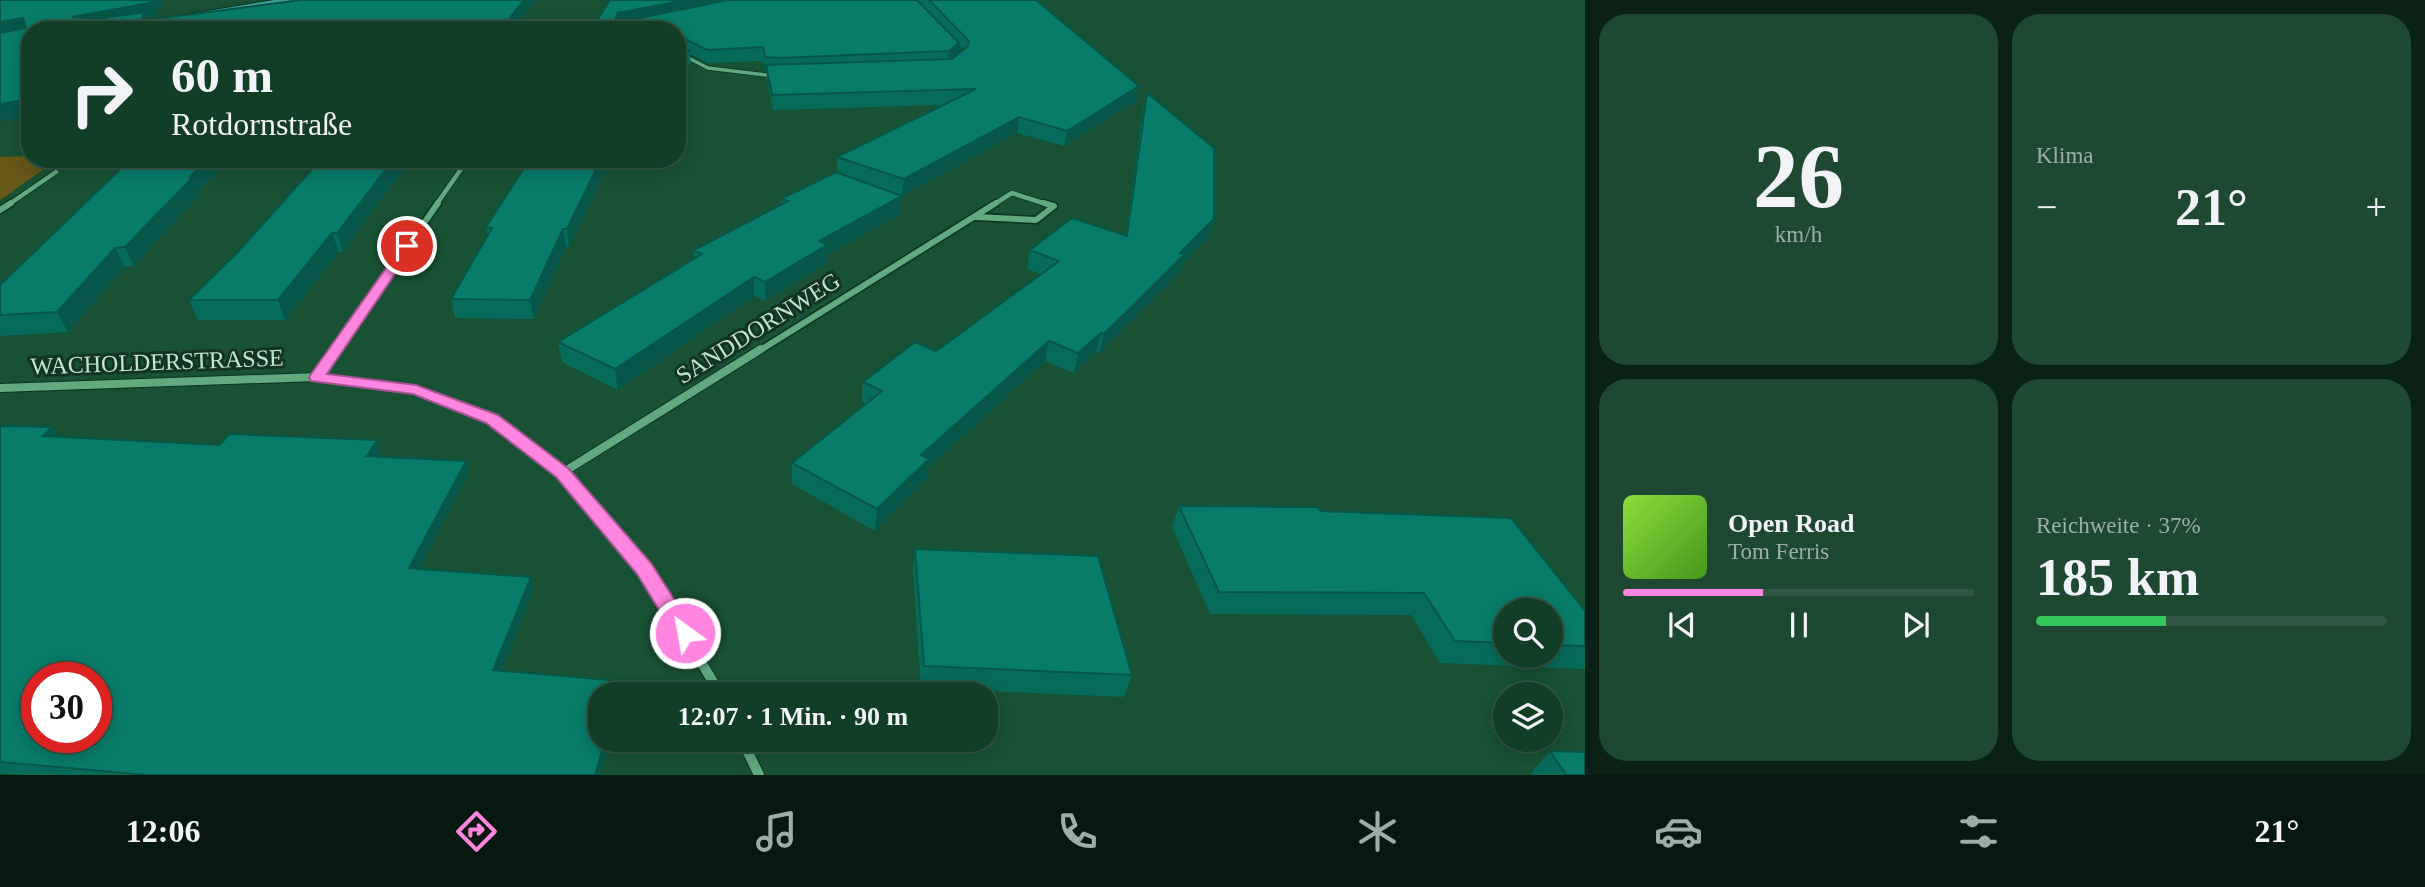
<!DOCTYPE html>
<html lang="de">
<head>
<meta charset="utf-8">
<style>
  :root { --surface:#123d27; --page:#1f4833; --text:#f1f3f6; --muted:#9caea7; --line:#315644; --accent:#fe85e0 }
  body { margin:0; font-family:"Times New Roman",serif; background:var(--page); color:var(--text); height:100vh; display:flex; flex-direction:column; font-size:26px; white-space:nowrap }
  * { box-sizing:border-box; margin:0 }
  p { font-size:23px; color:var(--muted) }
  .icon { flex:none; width:38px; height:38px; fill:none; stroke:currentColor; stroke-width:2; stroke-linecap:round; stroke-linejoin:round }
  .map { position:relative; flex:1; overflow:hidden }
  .drawer { display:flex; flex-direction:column; gap:14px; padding:14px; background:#0a2215; width:840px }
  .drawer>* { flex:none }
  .hud { position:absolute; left:21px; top:21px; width:665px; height:147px; border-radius:28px; box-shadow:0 4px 18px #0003,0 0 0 2px var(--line); background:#123d27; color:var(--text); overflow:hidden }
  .controls { position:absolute; left:1493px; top:598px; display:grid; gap:14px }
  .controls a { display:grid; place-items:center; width:70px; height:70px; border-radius:50%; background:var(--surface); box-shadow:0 4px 18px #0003,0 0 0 2px var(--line); font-size:35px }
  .speed { position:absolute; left:21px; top:662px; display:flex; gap:14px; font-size:35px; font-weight:700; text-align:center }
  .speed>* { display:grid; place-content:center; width:91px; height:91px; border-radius:50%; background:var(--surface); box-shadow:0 4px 18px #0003,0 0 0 2px var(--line); line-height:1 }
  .speed .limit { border:10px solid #d22; background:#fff; color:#111 }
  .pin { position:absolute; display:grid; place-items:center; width:60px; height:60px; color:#fff; margin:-30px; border:4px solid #fff; border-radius:50%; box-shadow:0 2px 7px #0007 }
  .me { position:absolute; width:77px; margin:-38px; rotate:328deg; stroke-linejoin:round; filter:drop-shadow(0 0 5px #0008) }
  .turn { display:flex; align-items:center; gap:24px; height:147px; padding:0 35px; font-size:32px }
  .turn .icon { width:91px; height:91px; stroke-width:2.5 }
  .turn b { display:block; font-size:49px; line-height:60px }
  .big { font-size:52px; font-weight:700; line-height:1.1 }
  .drawer .card { flex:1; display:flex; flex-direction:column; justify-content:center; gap:10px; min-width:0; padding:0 24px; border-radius:28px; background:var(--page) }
  .drawer .dial { align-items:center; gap:0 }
  .dial b { font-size:91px; line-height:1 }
  .song { display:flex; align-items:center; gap:21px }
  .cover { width:84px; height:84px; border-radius:10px; background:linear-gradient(135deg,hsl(90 70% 55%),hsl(100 70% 35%)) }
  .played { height:7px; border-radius:4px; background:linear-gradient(90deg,var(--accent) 40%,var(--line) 40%) }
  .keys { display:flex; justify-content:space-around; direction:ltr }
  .heat { display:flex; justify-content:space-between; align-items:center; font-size:38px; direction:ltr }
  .charge { height:10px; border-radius:5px; background:linear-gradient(90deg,#34c759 37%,var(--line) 0) }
  .drawer .tiles { flex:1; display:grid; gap:14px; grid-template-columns:repeat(2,1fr) }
  .trip { position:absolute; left:588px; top:682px; width:410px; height:70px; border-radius:28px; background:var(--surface); box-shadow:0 4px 18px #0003,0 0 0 2px var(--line); font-weight:700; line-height:70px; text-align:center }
  .dock { display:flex; height:112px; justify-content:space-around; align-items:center; background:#071810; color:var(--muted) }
  .dock .icon { width:49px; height:49px }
  .dock .on { color:var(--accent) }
  .dock b { font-size:32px; color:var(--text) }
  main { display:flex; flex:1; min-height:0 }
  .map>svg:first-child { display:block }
  .green { fill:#665818 }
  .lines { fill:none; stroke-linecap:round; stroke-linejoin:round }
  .street-far4-casing { stroke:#0c3420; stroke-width:5 }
  .street-far3-casing { stroke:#0c3420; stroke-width:6 }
  .street-far2-casing { stroke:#0c3420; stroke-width:9 }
  .street-far1-casing { stroke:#0c3420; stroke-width:10 }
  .street-casing { stroke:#0c3420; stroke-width:12 }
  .primary-casing { stroke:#0c3420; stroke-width:2 }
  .street-far4 { stroke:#61aa80; stroke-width:3.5 }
  .street-far3 { stroke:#61aa80; stroke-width:4.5 }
  .street-far2 { stroke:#61aa80; stroke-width:6 }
  .street-far1 { stroke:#61aa80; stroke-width:8 }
  .street { stroke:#61aa80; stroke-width:10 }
  .primary { fill:#429c9a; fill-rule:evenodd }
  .wall { fill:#076b5b; fill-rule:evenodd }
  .shaded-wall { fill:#06574a }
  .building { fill:#087c6a; stroke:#06574a; stroke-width:2; fill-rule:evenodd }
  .route { fill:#fe85e0; stroke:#a55692; stroke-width:2 }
  .labels { text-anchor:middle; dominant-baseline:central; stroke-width:6; stroke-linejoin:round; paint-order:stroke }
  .street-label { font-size:24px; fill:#c0e4cd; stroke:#143322 }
</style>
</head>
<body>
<main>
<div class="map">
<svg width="1585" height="775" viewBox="0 0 1585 775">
  <rect width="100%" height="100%" fill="#185134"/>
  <path class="green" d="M30,156v3h28l-58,41v-43z"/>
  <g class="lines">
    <defs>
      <path id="street-far4" d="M677,52l31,16 67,8"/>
      <path id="street-far3" d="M8,205l48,-33
        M436,205l32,-46
        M993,205l19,-12 37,12"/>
      <path id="street-far2" d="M0,210l11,-7
        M975,217l61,3 18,-14 -10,-3
        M335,351l103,-148
        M759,351l237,-148"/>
      <path id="street-far1" d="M317,377l19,-28
        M0,388l317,-11 99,12 76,30 70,54 56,64
        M562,473l199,-124"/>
      <path id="street" d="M616,536l28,32 77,127
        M742,740l17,35"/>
      <path id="primary" d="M274,0h20l-113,18 -4,-2z"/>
    </defs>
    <use href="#street-far4" class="street-far4-casing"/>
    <use href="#street-far3" class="street-far3-casing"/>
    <use href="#street-far2" class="street-far2-casing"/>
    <use href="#street-far1" class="street-far1-casing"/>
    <use href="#street" class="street-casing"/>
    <use href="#primary" class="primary-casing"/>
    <use href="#street-far4" class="street-far4"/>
    <use href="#street-far3" class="street-far3"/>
    <use href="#street-far2" class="street-far2"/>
    <use href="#street-far1" class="street-far1"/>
    <use href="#street" class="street"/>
    <use href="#primary" class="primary"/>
  </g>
  <path class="wall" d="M610,0h426l100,101 -72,45 -47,-13 -115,63 -61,-22 61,22 -1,18 -74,41v8l-62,38 -11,-5 -136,94 -56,-28 -4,-20 136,-83v-9l87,-45v-6l56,-27v-15l107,-52 -171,5 -6,-31 -1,-9h-1l-2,-9 -55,2 -18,-9 1,10 -13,1 5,33 1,15h-7v-83zM959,45l5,5 -6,5z
    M1147,93l67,126 -5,18 -27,28 -3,8 -80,80 -3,-1 -22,21 -29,-12 -117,107 -2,12 -51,51 -83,-47v-21l74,-59 -4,-2 1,-20 73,-31 105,-77 -14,-5 3,-19 96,-14 17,-129z
    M131,159h97l-29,33 1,2 -66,72 -9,1 -57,65 -68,4v-51z
    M329,159h85l-23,26 -48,67h-4l-54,68h-87l-9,-20 48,-47z
    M611,159l-42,88h-3l-32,72 -79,-1 -4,-19 37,-64 -2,-8z
    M0,426l52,1 6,10 162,8 157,-5 4,12 -3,5 88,4 3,12 -50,96 115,20 -32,82 119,10 2,14h-23l1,80h-581l-20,-2z
    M1179,506l142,5 264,100v58l-145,-6 -29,-48 -201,-1 -38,-87zM1505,611h45v45h-45z
    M915,549l217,126 -8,22 -203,-9 -8,-117z
    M1550,751l35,24h-52l-2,-2z"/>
  <path class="shaded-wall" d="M152,0h12l-9,16 -8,1 3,8 -70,5 -8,-13z
    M524,0h12l-23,30h-13z
    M685,0h58l-124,26 -4,-7 3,-6z
    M23,18l7,13 -30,5v-14z
    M959,43l-1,13 -11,9 2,-14z
    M1139,86l-3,15 -72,45 3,-15z
    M30,99v17l-30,5v-17z
    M1019,117l-2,16 -115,63 2,-17z
    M206,159h22l-29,33 1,2 -66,72 -9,-19z
    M395,159h19l-23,26 -48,67 -6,-19 50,-65z
    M601,159h10l-42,88 -2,-18z
    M902,196l-1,18 -74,41v8l-62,38v-19l54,-41z
    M1214,219l-5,18 -27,28 -3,8 -80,80 5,-19 76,-81z
    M563,229l3,18 -32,72 -4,-19z
    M332,233l7,19 -54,68 -7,-20z
    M115,248l10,19 -57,65 -11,-20z
    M754,277v19l-136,94 -3,-21z
    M1101,333l-5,19 -22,21 4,-20z
    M1049,341l-4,20 -117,107 -2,12 -51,51 2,-22 44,-54z
    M52,427l7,12 -16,-3z
    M377,440l4,12 -10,16 -4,-12z
    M466,461l3,12 -56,107 -4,-12z
    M531,577l3,12 -37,93 -4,-12z
    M621,681l2,14h-6z
    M605,740h5l-9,35h-6z"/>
  <path class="building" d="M0,0h152l-2,3 -78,14 25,2 48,-7 -5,9 161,-21h223l-24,30h-470v69l-30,5v-71l26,-5 -3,-10 -23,4z
    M610,0h75l-67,13 -3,6 5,3 108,-22h189l42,43 -10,8 -170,7 -14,-1 -2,-10 -56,3 -30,-15v-5h-86z
    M929,0h107l103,86 -72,45 -48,-14 -115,62 -67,-22 139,-68 -204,6 -6,-30 186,-6 16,-13 1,-5z
    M677,44l13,7h-13z
    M677,62l6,36h-6z
    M1147,93l67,55v71l-34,34 4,2 -80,79 -3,-1 -23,20 -29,-12 -128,114 8,4 -52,50 -85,-46 90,-72 -19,-9 52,-40 21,9 123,-90 -29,-11 42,-32 55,18z
    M131,159h75l-16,18h3l-68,70 -10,1 -58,64 -57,3v-30z
    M329,159h66l-8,9 -50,65h-5l-54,67h-89l48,-47 78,-87h7z
    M530,159h71l-34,70h-4l-33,71 -79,-1 41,-71 -6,-1z
    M836,172l66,24 -83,45 8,4 -62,37 -11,-5 -139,92 -57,-27 144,-88 -8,-4 94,-49 -7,-2z
    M0,426l52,1 -9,9 177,9 9,-11 148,6 -10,16 99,5 -57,107 122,9 -38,93 128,11 -4,14h-17v45h5l-10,35h-448l-147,-13zM37,677h59v60h-59z
    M1179,506l139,1 3,4 190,7 74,93v35l-35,-1v-34h-45v32l-50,-2 -31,-48 -205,-1z
    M915,549l183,7 34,119 -208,-9z
    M1550,751l35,1v23h-19z"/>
  <path class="route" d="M403,244l11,2 -87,128 89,11 82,30 71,54 82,94 41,64 3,6 -3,6 -7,2 -8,-2 -40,-65 -81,-97 -70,-54 -73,-29 -102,-13 -2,-4z"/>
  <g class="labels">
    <g class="street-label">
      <text transform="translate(758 328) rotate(-32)">SANDDORNWEG</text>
      <text transform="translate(157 362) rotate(-2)">WACHOLDERSTRASSE</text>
    </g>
  </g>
</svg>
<div class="controls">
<a><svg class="icon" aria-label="search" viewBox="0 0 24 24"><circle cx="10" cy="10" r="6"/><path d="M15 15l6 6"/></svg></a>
<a><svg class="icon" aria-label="layers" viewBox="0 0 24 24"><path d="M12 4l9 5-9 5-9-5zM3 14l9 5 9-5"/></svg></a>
</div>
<div class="speed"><div class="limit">30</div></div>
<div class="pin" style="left:407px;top:246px;background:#d93025"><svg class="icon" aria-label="arrive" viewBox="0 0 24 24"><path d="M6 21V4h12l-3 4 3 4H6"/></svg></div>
<svg class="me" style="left:685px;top:633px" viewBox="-20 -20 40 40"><circle r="17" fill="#fe85e0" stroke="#fff" stroke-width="3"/><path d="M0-11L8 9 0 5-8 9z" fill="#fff"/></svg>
<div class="trip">12:07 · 1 Min. · 90 m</div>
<div class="hud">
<div class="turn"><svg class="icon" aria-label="right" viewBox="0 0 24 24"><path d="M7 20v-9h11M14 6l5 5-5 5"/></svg><div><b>60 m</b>Rotdornstraße</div></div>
</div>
</div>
<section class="drawer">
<div class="tiles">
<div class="card dial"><b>26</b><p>km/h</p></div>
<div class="card"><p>Klima</p>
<div class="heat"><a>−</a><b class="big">21°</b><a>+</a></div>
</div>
<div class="card">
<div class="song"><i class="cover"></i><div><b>Open Road</b><p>Tom Ferris</p></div></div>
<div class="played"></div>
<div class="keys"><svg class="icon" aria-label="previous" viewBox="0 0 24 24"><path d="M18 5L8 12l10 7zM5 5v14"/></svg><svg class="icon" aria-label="pause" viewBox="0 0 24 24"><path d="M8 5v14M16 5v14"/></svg><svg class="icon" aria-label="next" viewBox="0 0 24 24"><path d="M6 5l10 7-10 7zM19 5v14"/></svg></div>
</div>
<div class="card"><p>Reichweite · 37%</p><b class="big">185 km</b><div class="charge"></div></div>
</div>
</section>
</main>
<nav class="dock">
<b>12:06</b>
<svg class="icon on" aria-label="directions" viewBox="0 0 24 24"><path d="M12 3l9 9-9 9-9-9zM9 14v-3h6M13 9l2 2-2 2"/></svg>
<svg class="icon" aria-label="music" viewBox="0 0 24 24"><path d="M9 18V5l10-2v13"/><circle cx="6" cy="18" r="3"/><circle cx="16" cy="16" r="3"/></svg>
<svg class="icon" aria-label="phone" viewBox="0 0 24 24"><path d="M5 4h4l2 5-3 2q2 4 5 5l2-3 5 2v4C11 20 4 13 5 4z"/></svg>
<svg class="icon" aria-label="climate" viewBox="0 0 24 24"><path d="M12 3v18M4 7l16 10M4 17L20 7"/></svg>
<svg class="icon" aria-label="car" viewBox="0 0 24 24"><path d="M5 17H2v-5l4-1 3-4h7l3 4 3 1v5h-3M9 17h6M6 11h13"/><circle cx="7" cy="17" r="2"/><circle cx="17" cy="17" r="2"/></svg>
<svg class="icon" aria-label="filters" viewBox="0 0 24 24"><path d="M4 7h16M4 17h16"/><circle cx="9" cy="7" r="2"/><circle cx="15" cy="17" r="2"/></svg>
<b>21°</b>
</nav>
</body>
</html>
